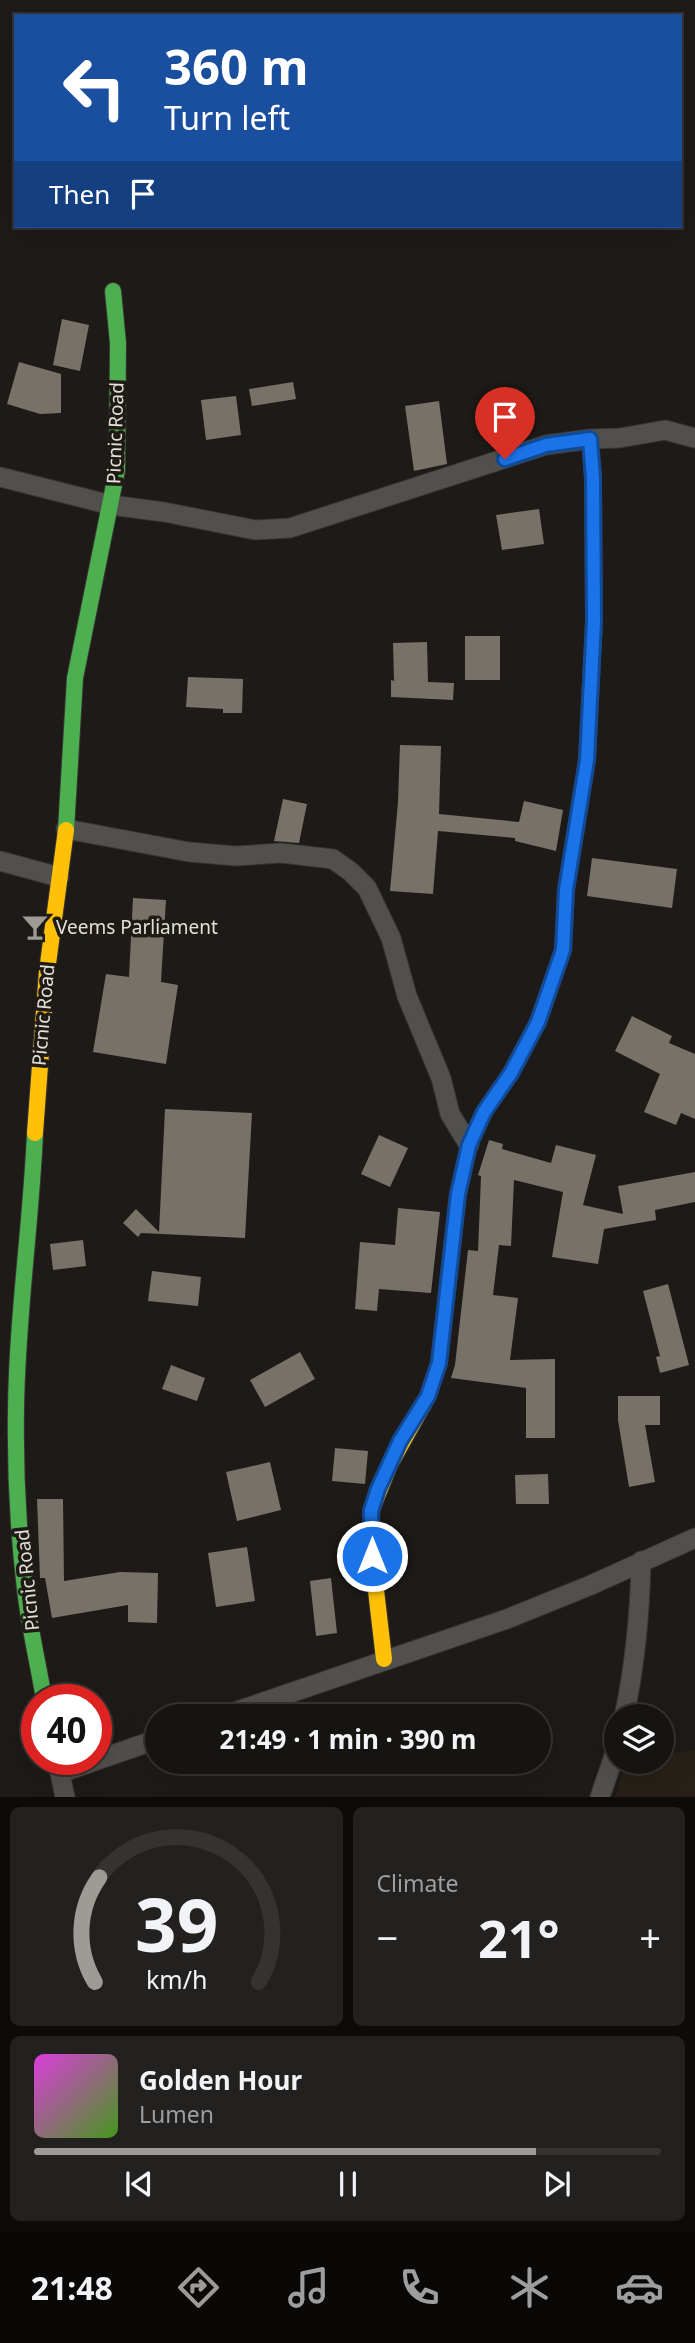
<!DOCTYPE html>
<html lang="en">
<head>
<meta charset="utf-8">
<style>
  :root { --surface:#161411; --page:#23211f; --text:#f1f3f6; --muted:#9e9e9f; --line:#353331; --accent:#9e9b97 }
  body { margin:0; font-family:"Noto Sans",sans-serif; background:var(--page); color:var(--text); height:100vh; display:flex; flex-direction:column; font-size:26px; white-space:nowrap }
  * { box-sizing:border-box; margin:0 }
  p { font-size:23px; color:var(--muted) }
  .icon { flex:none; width:38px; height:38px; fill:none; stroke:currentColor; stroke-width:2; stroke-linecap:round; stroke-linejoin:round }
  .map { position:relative; height:1797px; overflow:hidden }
  .side { display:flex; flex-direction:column; gap:10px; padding:10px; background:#0c0b09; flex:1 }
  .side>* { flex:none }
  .hud { position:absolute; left:14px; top:14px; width:668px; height:214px; border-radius:0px; box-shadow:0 7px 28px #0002,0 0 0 2px var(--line); background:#1a4fa0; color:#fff; overflow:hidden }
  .tools { position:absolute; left:604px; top:1704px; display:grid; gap:14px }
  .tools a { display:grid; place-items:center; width:70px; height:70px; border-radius:50%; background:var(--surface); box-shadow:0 7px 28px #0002,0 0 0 2px var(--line); font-size:35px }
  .speed { position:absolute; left:21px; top:1684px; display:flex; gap:14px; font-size:35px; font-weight:700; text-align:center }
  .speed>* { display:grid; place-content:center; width:91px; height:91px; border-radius:50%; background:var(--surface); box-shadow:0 7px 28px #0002,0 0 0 2px var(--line); line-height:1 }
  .speed .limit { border:10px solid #d22; background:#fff; color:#111 }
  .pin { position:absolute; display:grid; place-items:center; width:60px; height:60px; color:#fff; margin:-72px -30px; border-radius:50% 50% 50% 0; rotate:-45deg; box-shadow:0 0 7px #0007 }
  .pin .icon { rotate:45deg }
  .me { position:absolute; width:77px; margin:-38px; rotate:0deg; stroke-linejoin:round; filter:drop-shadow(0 0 5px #0008) }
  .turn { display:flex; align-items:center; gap:24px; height:147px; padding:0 35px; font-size:32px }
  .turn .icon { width:91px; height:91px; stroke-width:2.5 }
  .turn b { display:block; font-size:49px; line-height:60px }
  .then { display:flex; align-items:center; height:66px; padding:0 35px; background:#0003; gap:14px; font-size:26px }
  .big { font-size:52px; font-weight:700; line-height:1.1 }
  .side .card { flex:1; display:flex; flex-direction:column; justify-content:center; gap:10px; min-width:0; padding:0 24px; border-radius:10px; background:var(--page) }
  .side .dial { align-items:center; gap:0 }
  .dial svg { height:182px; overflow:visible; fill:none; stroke:var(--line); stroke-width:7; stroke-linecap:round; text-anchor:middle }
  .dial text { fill:var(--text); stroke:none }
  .song { display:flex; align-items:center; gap:21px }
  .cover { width:84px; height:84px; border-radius:10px; background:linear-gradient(135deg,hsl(300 70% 55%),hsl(100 70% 35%)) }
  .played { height:7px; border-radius:4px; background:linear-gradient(90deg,var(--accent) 80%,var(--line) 80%) }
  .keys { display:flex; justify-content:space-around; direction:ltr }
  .heat { display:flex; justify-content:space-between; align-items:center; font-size:38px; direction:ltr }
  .side .tiles { flex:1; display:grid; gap:10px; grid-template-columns:1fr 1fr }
  .card:last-child { grid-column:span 2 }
  .trip { position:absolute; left:145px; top:1704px; width:406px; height:70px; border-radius:35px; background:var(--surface); box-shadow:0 7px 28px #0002,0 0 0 2px var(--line); font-weight:700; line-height:70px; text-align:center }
  .menu { display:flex; height:112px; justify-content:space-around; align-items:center; background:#090807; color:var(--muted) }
  .menu .icon { width:49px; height:49px }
  .menu .on { color:var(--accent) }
  .menu b { font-size:32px; color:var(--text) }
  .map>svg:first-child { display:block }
  .built { fill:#272016 }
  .building { fill:#787168 }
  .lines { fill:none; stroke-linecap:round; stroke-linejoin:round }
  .street-casing { stroke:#373532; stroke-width:21 }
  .fast-casing { stroke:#373532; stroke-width:18 }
  .slow-casing { stroke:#373532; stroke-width:18 }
  .street { stroke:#52504d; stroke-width:19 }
  .fast { stroke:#4caf50; stroke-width:16 }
  .slow { stroke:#ffc107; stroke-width:16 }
  .route-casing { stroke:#114b97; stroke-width:18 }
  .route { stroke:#1a73e8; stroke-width:12 }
  .labels { text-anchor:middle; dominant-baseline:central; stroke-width:7; stroke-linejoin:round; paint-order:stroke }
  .street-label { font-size:19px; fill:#e3e0dc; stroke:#1f1a15 }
  .poi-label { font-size:19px; fill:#e3e0dc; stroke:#1f1a15; text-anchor:start }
</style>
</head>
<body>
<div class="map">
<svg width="695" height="1797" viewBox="0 0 695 1797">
  <rect width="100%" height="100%" fill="#1d1a17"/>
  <path class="built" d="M695,1750v47h-80l12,-35h35v-8z"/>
  <path class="building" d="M62,319l27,6 -9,46 -27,-6z
    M19,362l42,12v39l-21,1 -33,-10z
    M293,382l3,17 -44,7 -3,-17z
    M236,396l5,39 -35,5 -5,-40z
    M439,401l8,63 -33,7 -9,-65z
    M539,509l5,35 -42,6 -6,-35z
    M465,636h35v44h-35z
    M427,642l1,40 26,1 -1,17 -62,-3v-17l3,1 -1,-38z
    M188,677l55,2 -1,34h-19v-4l-37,-2z
    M400,745l41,1 -2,68 80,8 5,-21 39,9 -7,41 -41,-10v-3l-77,-7 -5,63 -43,-3 8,-89z
    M283,799l24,5 -8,39 -25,-2z
    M592,858l85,11 -5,39 -85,-12z
    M133,898l33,2 -5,82 17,3 -12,79 -73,-12 13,-78 23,3z
    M632,1016l40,20 -3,7 26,11v65l-14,-6 -5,12 -32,-13 16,-38 -45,-23z
    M165,1109l87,4 -7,125 -104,-5 -3,4 -15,-14 13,-14 23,23z
    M379,1135l29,13 -18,39 -29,-13z
    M489,1140l14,4 -1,5 49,14 5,-18 40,10 -13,50 40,9 -5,-28 77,-14v30l-40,8 1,10 -52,9 -6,35 -46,-7 11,-65 -49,-12 -3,66 -12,-1 -6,50 25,3 -8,62 45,-1v79h-29v-50l-75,-10 4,-13 13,-115 10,1 3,-75 -3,-1z
    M398,1208l42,4 -9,81 -52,-4 -2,22 -22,-2 5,-67 35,3z
    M83,1240l3,26 -33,4 -3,-26z
    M152,1271l49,6 -3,29 -50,-5z
    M668,1284l21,81 -29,8 -4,-16 4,-1 -17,-65z
    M300,1352l15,27 -50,28 -15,-27z
    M171,1365l34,13 -8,23 -35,-12z
    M618,1396h42v29h-15l10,57 -26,5 -11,-67z
    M335,1448l33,3 -3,33 -33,-3z
    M270,1462l11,48 -44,11 -11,-49z
    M548,1474l1,30h-33l-1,-29z
    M37,1499h26l1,82 56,-9 38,1 -1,50 -29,-1v-17l-76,13 -7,-40h-5z
    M247,1547l8,54 -39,6 -8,-54z
    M331,1578l6,55 -21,3 -6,-55z"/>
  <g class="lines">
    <defs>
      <path id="street" d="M0,477l111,28 53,7 91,18 35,-2 256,-83 44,-6 30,-1 45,-8 30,8
        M66,829l123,23 47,4 45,-3 52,6 18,13 16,16 24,50 16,58 34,82 9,36 19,31
        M0,861l59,16
        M220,1717l287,-98 84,-34 104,-47
        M624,1717c11,-52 16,-103 17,-156
        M57,1759l8,38
        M60,1773l98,-34
        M600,1797l16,-47"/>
      <path id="fast" d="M66,830l9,-152 42,-208 1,-127 -5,-52
        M35,1133c-4,92 -18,184 -19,276 -1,60 2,121 9,180 4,37 13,74 19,110
        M434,1377l5,-14 19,-169 11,-49 15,-33 27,-39 27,-51 25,-72 3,-60 21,-130 7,-140 -1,-142 -3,-39"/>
      <path id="slow" d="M35,1133l12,-162 19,-141
        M384,1659l-12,-103 -1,-45 19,-47 38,-68 6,-19"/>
    </defs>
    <use href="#street" class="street-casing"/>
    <use href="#fast" class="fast-casing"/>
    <use href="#slow" class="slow-casing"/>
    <use href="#street" class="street"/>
    <use href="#fast" class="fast"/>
    <use href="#slow" class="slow"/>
  </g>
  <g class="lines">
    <defs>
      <path id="route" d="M372,1556l-1,-45 7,-22 22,-48 28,-45 11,-33 19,-169 11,-49 15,-33 27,-39 27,-51 25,-72 3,-60 21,-130 7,-139 -1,-143 -3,-39 -44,6 -41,14"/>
    </defs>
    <use href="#route" class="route-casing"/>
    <use href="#route" class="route"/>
  </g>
  <defs>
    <symbol id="bar-bare" viewBox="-9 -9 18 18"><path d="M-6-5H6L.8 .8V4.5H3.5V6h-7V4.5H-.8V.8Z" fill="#9e9b97" stroke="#1f1a15" stroke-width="2.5" paint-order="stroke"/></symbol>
  </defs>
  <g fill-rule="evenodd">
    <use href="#bar-bare" x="16" y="908" width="38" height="38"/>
  </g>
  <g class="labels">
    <g class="street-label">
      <text transform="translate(115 433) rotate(-88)">Picnic Road</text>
      <text transform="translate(43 1015) rotate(-85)">Picnic Road</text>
      <text transform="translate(27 1580) rotate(-96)">Picnic Road</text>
    </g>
    <g class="poi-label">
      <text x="56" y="927">Veems Parliament</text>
    </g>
  </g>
</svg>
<div class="tools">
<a><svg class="icon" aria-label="layers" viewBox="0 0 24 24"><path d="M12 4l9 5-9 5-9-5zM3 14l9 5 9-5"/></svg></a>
</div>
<div class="speed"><div class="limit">40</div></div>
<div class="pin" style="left:505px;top:459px;background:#d93025"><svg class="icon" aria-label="arrive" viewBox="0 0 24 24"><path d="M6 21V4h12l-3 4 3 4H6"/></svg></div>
<svg class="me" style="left:372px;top:1556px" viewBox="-20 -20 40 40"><circle r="17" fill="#1a73e8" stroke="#fff" stroke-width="3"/><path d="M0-11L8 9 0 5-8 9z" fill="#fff"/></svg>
<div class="trip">21:49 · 1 min · 390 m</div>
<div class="hud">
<div class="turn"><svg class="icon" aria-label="left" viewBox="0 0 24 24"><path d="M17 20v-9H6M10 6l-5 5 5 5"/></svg><div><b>360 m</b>Turn left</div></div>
<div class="then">Then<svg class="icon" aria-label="arrive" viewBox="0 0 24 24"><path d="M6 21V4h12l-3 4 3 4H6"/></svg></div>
</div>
</div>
<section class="side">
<div class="tiles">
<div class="card dial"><svg viewBox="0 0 100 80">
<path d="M14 69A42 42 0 1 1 86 69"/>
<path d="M14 69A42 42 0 0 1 16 23" stroke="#9e9b97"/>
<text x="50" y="56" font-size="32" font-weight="700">39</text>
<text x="50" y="72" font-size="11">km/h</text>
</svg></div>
<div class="card"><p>Climate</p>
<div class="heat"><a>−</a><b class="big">21°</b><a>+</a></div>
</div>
<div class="card">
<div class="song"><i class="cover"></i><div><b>Golden Hour</b><p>Lumen</p></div></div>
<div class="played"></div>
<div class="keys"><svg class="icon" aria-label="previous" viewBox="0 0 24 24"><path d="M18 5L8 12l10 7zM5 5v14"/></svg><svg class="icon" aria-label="pause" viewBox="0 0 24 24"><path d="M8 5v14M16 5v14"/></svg><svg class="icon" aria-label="next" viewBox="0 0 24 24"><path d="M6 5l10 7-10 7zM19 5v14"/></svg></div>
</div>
</div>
</section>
<nav class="menu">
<b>21:48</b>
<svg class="icon on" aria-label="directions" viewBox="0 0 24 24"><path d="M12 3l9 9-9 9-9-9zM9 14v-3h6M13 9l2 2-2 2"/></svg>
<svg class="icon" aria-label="music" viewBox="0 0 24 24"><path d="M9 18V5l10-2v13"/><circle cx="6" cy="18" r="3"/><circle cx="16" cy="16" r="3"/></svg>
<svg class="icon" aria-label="phone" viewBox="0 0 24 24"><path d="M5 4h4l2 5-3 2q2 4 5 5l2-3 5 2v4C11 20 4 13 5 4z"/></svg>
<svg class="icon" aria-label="climate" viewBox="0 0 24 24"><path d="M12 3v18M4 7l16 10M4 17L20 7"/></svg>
<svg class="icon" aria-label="car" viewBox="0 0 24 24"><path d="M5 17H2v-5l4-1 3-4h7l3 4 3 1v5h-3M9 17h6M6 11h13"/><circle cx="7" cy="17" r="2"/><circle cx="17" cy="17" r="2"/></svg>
</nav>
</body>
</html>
